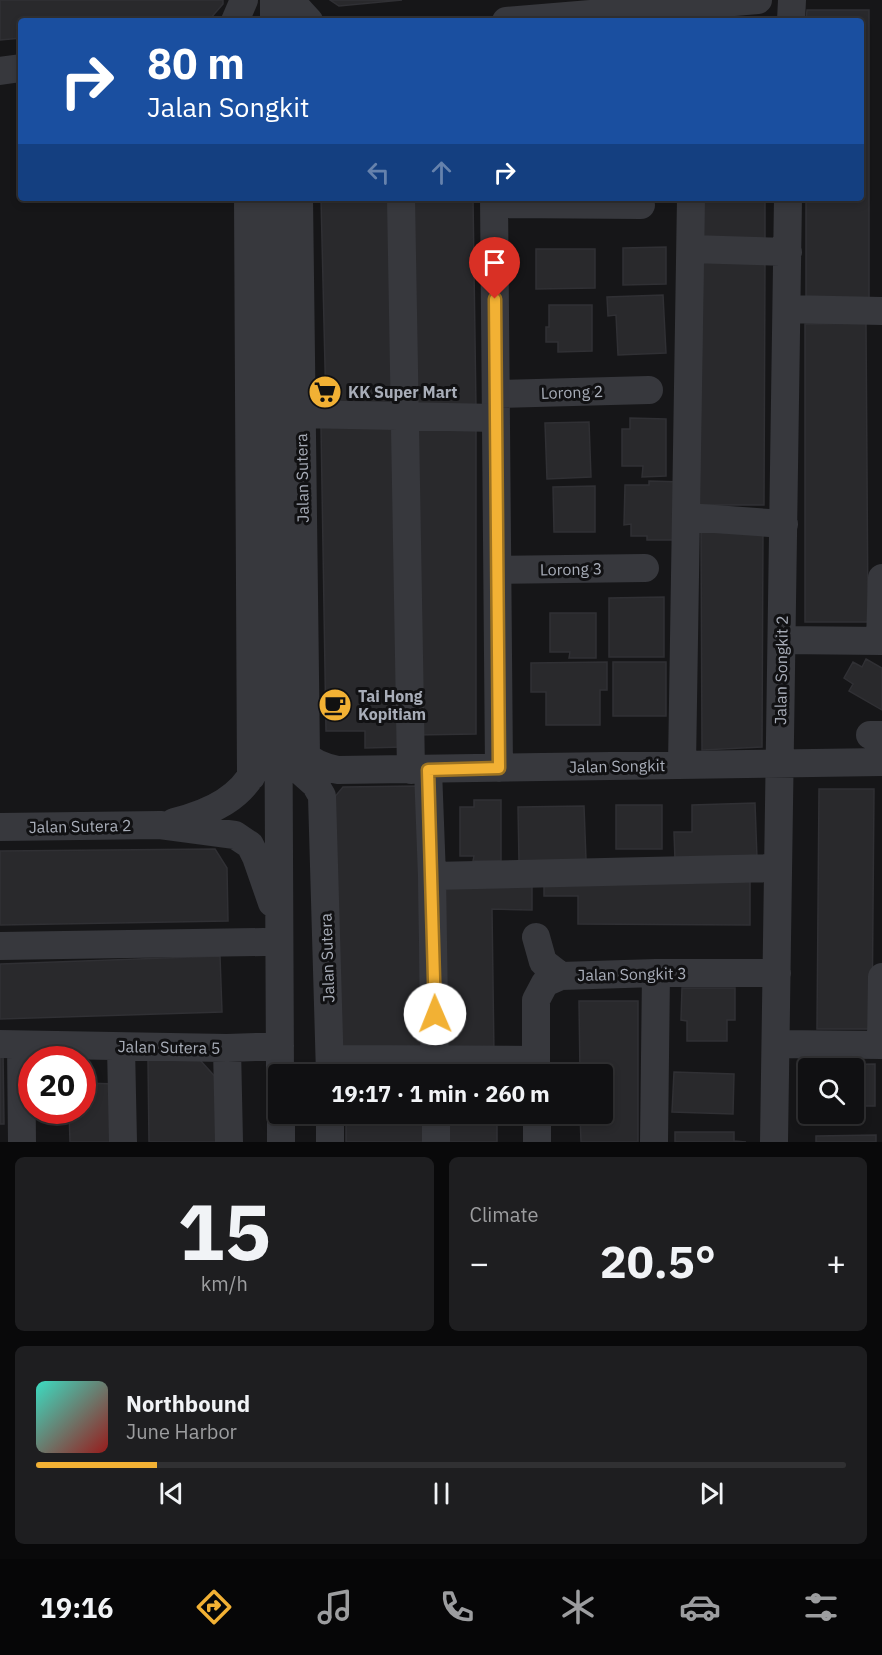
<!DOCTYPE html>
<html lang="en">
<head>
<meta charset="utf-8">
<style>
  :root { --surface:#101012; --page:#1e1e20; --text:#f1f3f6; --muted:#9c9d9f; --line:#303032; --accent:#f2b134 }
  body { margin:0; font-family:"IBM Plex Sans",sans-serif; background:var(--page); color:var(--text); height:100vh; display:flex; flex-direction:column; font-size:22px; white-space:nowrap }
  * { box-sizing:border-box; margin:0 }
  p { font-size:20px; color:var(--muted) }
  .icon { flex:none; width:33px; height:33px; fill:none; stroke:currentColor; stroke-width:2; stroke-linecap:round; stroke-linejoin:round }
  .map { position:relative; height:1142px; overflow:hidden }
  .sheet { display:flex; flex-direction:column; gap:15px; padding:15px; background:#09090a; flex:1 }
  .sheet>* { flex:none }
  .banner { position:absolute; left:18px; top:18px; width:846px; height:183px; border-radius:6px; box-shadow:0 3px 9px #0003,0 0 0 2px var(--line); background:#1a4fa0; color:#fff; overflow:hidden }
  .buttons { position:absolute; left:798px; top:1058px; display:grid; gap:12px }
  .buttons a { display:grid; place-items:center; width:66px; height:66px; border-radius:6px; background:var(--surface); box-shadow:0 3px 9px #0003,0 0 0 2px var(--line); font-size:30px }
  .speed { position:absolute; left:18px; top:1046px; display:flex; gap:12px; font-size:30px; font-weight:700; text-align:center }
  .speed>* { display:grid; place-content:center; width:78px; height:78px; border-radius:50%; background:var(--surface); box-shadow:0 3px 9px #0003,0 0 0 2px var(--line); line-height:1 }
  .speed .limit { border:9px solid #d22; background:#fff; color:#111 }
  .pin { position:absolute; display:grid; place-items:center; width:51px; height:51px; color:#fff; margin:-62px -26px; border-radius:50% 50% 50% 0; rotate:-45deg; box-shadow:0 0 6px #0007 }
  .pin .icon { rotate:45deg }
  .me { position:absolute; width:66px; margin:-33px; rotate:359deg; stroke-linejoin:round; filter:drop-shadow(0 0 4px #0008) }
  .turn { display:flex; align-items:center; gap:21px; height:126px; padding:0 30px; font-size:27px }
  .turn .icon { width:78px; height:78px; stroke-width:2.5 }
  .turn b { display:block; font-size:42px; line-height:51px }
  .lanes { display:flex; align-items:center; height:57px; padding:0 30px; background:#0003; justify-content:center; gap:30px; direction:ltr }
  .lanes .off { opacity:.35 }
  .big { font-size:45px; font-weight:700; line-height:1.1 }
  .sheet .tile { flex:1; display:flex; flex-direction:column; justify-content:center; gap:9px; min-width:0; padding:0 21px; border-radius:9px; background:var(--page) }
  .sheet .dial { align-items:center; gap:0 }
  .dial b { font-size:78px; line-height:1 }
  .song { display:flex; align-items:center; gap:18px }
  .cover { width:72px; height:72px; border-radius:9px; background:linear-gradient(135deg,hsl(170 70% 55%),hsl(0 70% 35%)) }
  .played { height:6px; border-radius:3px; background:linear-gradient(90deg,var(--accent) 15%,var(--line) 15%) }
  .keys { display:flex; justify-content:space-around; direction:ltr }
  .heat { display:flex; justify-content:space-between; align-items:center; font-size:33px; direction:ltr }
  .sheet .tiles { flex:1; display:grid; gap:15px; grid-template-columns:1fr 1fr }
  .tile:last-child { grid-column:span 2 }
  .trip { position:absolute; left:268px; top:1064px; width:345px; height:60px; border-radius:6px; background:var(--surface); box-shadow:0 3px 9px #0003,0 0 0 2px var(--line); font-weight:700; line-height:60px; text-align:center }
  .tabs { display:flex; height:96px; justify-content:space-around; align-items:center; background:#060607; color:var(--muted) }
  .tabs .icon { width:42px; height:42px }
  .tabs .on { color:var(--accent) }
  .tabs b { font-size:27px; color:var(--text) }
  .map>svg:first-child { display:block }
  .building { fill:#29292c; stroke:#303034; stroke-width:1.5 }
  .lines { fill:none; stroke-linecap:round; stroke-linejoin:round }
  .minor { stroke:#37383d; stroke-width:28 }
  .route-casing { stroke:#9d7322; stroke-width:15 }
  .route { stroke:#f2b134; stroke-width:10 }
  .labels { text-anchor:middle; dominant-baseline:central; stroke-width:6; stroke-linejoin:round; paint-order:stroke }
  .poi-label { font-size:16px; font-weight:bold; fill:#a8adb8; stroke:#111113; text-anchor:start }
  .street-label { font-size:16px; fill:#a8adb8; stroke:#111113 }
</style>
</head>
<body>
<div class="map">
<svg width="882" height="1142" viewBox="0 0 882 1142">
  <rect width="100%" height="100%" fill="#161618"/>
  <path class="building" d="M0,0h223v4l-14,16 -11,1h-177v17l-21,2z
    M330,0h72l-63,6z
    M807,10h62v291h-63v-103h55v-177h-55z
    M321,198h72l2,209 -69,1z
    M409,198h64l3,210 -63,1z
    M703,198h62v46h-62z
    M666,247v37l-43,1v-37z
    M536,249h59v39l-59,1z
    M703,260h62l-1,245h-65z
    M663,295l3,58 -48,2 -2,-40 -8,1 -1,-19z
    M549,305h43v46l-34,1v-10h-12v-15h3z
    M866,323l2,299h-63v-298z
    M630,418l36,1v57l-24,1 1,-11h-21v-37h8z
    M589,422l2,55 -44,2 -2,-56z
    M476,424v310l-61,1 -2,-310z
    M397,425l6,322 -38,1v-17h-39l-5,-305z
    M649,481l33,1 -1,58h-34v-4h-16v-12l-7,1 1,-40h24z
    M595,486v46h-41l-1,-45z
    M701,528h62l-1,219 -60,3z
    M664,597v60h-55v-59z
    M550,613h46v45h-27l1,-6h-20z
    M866,659l16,9v42l-33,-19 4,-7 -9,-6 9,-16 9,5z
    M607,662v28h-7v35h-54v-33h-15v-29z
    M613,662h53v54h-53z
    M418,786l3,269 -86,1 -2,-257 10,-12z
    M819,789h55l-2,240h-55z
    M474,800h27v61h-28l1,-5h-14v-49h14z
    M755,803l2,55 -82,2 -1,-28h18v-27z
    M616,805h46v44h-46z
    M584,806l2,54 -67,2 -1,-55z
    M215,849l12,19 1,53 -228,4v-74z
    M544,875l206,1v49l-172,-1v-28h-34z
    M436,878h96v32l-40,-1 2,146 -57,1z
    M220,956l2,56 -222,7v-55z
    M682,988h53v32h-8v21h-40v-20l-6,-1z
    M579,1001h59v141h-57l-1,-29h23v-39h-23z
    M0,1051h3l1,73h-4z
    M148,1060h52l19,21 1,61h-71z
    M875,1064v42h-21v-38h-38v-3z
    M674,1072l60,2 -1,40 -61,-2z
    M82,1083l36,1 1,58h-49l-1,-32h13z
    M346,1113h78v29h-78z
    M439,1113h58v29h-57z
    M675,1132h59v9l12,1h-71z
    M876,1135v7h-60v-6z"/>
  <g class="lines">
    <path class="minor" d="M274,0v21
      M290,0l19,21
      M235,21l9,-21
      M506,21l252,-21
      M791,21l1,-21
      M0,71l21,-3
      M248,198l3,579
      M276,198l4,876
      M299,198l7,557
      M401,198l10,572
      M494,198l5,570
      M494,204l147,1
      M691,249l97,3
      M787,309l95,2
      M496,394l153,-4
      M301,414l195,4
      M686,517l98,7
      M498,570l147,-2
      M782,640l100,1
      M880,641l2,-63
      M284,716c6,30 23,49 54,54l544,-8
      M870,735h12
      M288,760l27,24 7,12 8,278
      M682,765l9,-567
      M428,770l4,106 346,-8
      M174,822c36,-9 70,-24 85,-61
      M0,827l160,-2 75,10 15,10 6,12 16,46
      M432,876l3,198
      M536,937l7,25 18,14
      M0,946l264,-4
      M0,1044l227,4 53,-2
      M776,1044l106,1
      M21,1045l1,97
      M881,1045l1,-68
      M121,1047l2,95
      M227,1048l2,94
      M330,1059l206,1
      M536,1074v-74l9,-17 16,-7 95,-3h121
      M281,1113v29
      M330,1113v29
      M436,1113v29
      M537,1113v29
      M654,1142l2,-169
      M774,1142l14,-944"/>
  </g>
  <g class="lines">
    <defs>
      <path id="route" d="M435,1014l-7,-244 71,-2 -4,-469"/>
    </defs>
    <use href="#route" class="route-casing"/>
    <use href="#route" class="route"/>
  </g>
  <defs>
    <symbol id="supermarket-disc" viewBox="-11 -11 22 22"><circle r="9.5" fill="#f2b134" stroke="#111113"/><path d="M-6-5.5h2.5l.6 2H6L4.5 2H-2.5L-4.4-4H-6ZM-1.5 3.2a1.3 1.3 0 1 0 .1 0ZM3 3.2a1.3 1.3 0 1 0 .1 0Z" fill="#111"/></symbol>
    <symbol id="cafe-disc" viewBox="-11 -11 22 22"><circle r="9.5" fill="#f2b134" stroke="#111113"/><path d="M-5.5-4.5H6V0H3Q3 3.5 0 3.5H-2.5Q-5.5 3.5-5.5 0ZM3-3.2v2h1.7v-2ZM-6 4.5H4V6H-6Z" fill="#111"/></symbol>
  </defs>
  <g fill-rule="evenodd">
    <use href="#supermarket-disc" x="306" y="373" width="38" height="38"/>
    <use href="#cafe-disc" x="316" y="686" width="38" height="38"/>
  </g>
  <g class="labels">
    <g class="poi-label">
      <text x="348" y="392">KK Super Mart</text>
      <text x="358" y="696">Tai Hong<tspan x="358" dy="18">Kopitiam</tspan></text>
    </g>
    <g class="street-label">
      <text transform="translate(572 392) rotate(-2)">Lorong 2</text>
      <text transform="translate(302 478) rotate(-91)">Jalan Sutera</text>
      <text transform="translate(571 569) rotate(-1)">Lorong 3</text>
      <text transform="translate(781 670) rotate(-89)">Jalan Songkit 2</text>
      <text transform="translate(617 766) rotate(-1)">Jalan Songkit</text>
      <text transform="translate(80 826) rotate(-1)">Jalan Sutera 2</text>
      <text transform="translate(327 958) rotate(-92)">Jalan Sutera</text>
      <text transform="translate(632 974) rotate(-1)">Jalan Songkit 3</text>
      <text transform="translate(169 1047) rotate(1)">Jalan Sutera 5</text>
    </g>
  </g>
</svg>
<div class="buttons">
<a><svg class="icon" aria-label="search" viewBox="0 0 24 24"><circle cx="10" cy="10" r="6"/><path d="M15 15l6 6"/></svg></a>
</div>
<div class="speed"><div class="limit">20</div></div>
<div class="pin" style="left:495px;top:299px;background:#d93025"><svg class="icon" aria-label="arrive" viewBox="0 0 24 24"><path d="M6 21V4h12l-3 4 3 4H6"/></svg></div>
<svg class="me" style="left:435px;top:1014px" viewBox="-20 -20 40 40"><circle r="19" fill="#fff"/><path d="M0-13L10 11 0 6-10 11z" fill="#f2b134"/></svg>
<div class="trip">19:17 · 1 min · 260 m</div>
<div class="banner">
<div class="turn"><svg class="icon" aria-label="right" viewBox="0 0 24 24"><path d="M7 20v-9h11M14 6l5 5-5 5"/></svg><div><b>80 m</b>Jalan Songkit</div></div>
<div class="lanes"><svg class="icon off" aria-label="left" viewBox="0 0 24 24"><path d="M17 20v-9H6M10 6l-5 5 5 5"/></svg><svg class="icon off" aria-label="ahead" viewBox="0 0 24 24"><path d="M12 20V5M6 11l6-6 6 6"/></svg><svg class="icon" aria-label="right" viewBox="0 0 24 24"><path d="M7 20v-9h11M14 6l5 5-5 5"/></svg></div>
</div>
</div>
<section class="sheet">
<div class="tiles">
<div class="tile dial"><b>15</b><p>km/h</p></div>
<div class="tile"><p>Climate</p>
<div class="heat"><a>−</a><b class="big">20.5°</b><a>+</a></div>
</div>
<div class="tile">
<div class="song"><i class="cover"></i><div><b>Northbound</b><p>June Harbor</p></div></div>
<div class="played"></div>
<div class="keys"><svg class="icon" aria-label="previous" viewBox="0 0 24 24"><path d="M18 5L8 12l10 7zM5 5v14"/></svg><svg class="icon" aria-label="pause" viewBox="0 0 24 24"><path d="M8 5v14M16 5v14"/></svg><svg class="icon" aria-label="next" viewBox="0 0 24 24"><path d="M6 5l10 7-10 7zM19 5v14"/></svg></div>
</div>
</div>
</section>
<nav class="tabs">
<b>19:16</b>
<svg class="icon on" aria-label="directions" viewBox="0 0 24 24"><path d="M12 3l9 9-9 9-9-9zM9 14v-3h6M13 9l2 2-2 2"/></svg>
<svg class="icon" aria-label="music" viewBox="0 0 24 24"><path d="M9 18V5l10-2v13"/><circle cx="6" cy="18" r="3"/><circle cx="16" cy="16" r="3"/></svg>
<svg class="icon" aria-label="phone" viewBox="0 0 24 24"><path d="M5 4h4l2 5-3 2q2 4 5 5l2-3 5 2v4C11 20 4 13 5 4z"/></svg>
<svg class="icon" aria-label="climate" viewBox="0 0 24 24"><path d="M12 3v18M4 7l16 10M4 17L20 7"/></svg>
<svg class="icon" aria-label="car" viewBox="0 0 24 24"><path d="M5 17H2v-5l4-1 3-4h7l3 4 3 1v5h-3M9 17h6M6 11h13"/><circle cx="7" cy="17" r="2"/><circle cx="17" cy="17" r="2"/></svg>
<svg class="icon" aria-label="filters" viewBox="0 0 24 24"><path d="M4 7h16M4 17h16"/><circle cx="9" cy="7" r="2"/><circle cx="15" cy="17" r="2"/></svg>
</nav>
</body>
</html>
